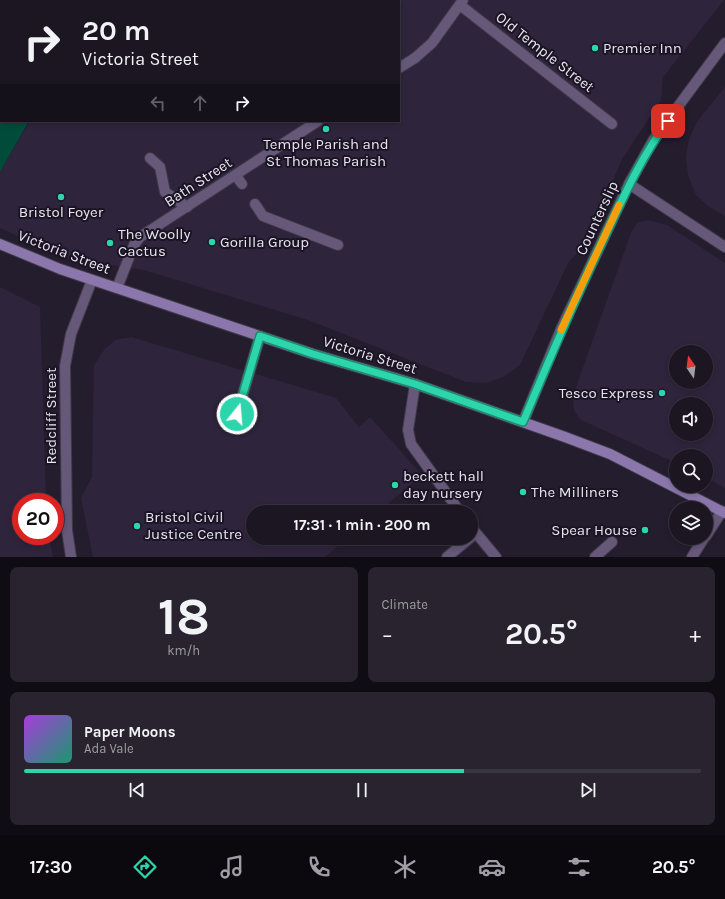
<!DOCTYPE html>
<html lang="en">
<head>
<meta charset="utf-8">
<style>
  :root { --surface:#1b1622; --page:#28232f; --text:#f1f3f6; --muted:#a09fa5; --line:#393540; --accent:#2cd5ab }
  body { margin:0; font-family:Karla,sans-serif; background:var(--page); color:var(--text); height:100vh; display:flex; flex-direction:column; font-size:15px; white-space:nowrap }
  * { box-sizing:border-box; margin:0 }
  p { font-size:13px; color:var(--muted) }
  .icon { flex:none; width:22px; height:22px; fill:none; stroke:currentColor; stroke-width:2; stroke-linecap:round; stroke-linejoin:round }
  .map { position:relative; height:557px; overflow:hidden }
  .side { display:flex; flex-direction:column; gap:10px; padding:10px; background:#0f0c13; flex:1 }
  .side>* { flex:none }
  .hud { position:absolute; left:0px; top:0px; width:400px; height:122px; box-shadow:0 2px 6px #0003,0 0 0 1px var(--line); background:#1b1622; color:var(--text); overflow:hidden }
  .needle { width:26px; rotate:346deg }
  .controls { position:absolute; left:669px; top:345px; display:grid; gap:8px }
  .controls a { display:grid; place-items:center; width:44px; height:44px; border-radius:50%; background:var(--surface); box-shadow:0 2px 6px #0003,0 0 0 1px var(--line); font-size:20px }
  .speed { position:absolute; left:12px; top:493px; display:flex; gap:8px; font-size:20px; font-weight:700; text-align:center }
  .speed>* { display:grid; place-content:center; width:52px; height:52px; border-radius:50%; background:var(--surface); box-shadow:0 2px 6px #0003,0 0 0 1px var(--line); line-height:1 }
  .speed .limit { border:6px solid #d22; background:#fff; color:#111 }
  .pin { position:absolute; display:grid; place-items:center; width:34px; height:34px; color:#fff; margin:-17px; border-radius:8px; box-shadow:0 2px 6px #0006 }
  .me { position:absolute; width:44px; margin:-22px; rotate:17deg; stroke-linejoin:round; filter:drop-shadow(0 0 3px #0008) }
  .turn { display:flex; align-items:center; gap:14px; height:84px; padding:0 16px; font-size:18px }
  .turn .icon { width:52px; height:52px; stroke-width:2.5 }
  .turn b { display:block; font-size:28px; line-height:34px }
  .lanes { display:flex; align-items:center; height:38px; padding:0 16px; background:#0003; justify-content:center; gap:20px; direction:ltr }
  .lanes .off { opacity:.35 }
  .big { font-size:30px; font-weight:700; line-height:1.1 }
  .side .card { flex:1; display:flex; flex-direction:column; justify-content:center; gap:6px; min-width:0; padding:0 14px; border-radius:8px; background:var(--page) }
  .side .dial { align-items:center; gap:0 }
  .dial b { font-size:52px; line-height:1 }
  .song { display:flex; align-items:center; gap:12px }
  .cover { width:48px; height:48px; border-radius:6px; background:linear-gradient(135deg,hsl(280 70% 55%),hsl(160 70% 35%)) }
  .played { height:4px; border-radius:2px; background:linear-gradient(90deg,var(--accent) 65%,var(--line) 65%) }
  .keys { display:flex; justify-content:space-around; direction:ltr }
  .heat { display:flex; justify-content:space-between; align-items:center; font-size:22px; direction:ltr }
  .side .tiles { flex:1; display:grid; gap:10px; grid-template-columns:1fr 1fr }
  .card:last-child { grid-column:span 2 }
  .trip { position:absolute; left:246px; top:505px; width:232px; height:40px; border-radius:20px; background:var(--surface); box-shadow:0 2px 6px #0003,0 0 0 1px var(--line); font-weight:700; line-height:40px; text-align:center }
  .tab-bar { display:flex; height:64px; justify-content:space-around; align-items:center; background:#0b090e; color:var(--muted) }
  .tab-bar .icon { width:28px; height:28px }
  .tab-bar .on { color:var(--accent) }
  .tab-bar b { font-size:18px; color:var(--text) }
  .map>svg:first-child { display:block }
  .built { fill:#2e253c; fill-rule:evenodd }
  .water { fill:#004b3a }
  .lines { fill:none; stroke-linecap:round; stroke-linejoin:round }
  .ferry { stroke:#52f9cc; stroke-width:1; stroke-dasharray:5 4; stroke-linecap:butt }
  .service-casing { stroke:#403949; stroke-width:12 }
  .pedestrian-casing { stroke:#403949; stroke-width:12 }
  .minor-casing { stroke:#403949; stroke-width:12 }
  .tertiary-casing { stroke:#403949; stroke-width:12 }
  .secondary-casing { stroke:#403949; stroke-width:12 }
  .service { stroke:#655879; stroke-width:10 }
  .pedestrian { stroke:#655879; stroke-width:10 }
  .minor { stroke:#655879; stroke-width:10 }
  .tertiary { stroke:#655879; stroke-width:10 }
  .secondary { stroke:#8b77ac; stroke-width:10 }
  .route-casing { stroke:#1d8a6f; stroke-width:10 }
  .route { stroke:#2cd5ab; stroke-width:7 }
  .slow { stroke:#f59e0b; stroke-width:7 }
  .poi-dot { fill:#2cd5ab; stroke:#1a1424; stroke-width:1.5 }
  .labels { text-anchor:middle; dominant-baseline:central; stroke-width:4; stroke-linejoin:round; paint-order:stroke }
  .poi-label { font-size:15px; fill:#e9e5f0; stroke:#1a1424; text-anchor:start }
  .street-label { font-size:15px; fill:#e9e5f0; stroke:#1a1424 }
</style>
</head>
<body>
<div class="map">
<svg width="725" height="557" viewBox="0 0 725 557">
  <rect width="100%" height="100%" fill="#241d2e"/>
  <path class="built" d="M91,0h633l-61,77 -2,23 -39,59 -37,87 -16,15 -49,104 -17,12 -17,6 -20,-1 -158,-62 -164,-50 -69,-10 -15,-5 -60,-27v-56l30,-51h369v-120z
    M725,87v129l-17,-10 -12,-11 -8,-20 -2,-18 3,-18 8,-17z
    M648,220l19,5 58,38v225l-19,-10v-22h-30v7l-95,-43 -7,-10 -1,-12 8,-25 50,-140 6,-10zM676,352h30v30h-30zM676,404h30v30h-30z
    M0,287l40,20 6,195h-25v34h28l4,21h-53z
    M131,337l205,61 23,29 11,-10 52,58 -44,37h-125v26h94l-22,19h-232l-12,-59 11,-21 2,-112 10,-15 11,-10z"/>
  <path class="water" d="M0,0l91,1h-90v120h28l-29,51z"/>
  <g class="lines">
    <path class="ferry" d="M6,1v-1
      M0,11l1,-2"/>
    <defs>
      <path id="service" d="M150,158l10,9 5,25 22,15
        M236,176l6,8
        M255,204l8,12 75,29
        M237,414l23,-78
        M595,557l17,-15"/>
      <path id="pedestrian" d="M460,5l152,119
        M415,58l17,-15 31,-43"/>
      <path id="minor" d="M399,68l16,-10
        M629,184l96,63
        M117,288l17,-43 6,-8 178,-116
        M415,384l-7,46 3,14 49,68
        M471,527l25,30
        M706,536l16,-25
        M71,557l-4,-27 -2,-164 6,-32 21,-54
        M447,557l23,-19
        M692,557l12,-19"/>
      <path id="tertiary" d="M523,422l39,-95 67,-143 25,-45 71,-96"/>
      <path id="secondary" d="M0,244l60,25 253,85 102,30 150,53 45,17 115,59"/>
    </defs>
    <use href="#service" class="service-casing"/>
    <use href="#pedestrian" class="pedestrian-casing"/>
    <use href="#minor" class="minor-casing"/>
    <use href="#tertiary" class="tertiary-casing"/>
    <use href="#secondary" class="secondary-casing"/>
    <use href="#service" class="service"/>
    <use href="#pedestrian" class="pedestrian"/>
    <use href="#minor" class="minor"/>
    <use href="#tertiary" class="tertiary"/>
    <use href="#secondary" class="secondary"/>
  </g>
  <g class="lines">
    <defs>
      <path id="route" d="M237,414l23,-78 53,18 102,30 108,38c26,-62 52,-123 81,-184 19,-40 37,-81 64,-117"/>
    </defs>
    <use href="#route" class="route-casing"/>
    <use href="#route" class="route"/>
    <path class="slow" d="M561,330l58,-125"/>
  </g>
  <g class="poi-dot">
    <circle cx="595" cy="48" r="4"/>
    <circle cx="326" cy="129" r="4"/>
    <circle cx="61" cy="197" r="4"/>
    <circle cx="212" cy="242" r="4"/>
    <circle cx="110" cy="243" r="4"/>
    <circle cx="662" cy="393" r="4"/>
    <circle cx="395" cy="485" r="4"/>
    <circle cx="523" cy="492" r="4"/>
    <circle cx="137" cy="526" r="4"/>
    <circle cx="645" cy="530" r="4"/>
  </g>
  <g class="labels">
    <g class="poi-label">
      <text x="603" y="48">Premier Inn</text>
      <text x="326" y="144" text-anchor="middle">Temple Parish and<tspan x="326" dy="17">St Thomas Parish</tspan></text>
      <text x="61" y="212" text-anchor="middle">Bristol Foyer</text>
      <text x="118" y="234">The Woolly<tspan x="118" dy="17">Cactus</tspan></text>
      <text x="220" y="242">Gorilla Group</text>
      <text x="654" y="393" text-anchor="end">Tesco Express</text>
      <text x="403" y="476">beckett hall<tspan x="403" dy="17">day nursery</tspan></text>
      <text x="531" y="492">The Milliners</text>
      <text x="145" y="517">Bristol Civil<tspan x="145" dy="17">Justice Centre</tspan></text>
      <text x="637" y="530" text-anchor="end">Spear House</text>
    </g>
    <g class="street-label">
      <text transform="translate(545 52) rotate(38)">Old Temple Street</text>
      <text transform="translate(198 182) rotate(-33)">Bath Street</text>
      <text transform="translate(597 218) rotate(-65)">Counterslip</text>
      <text transform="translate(64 252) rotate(21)">Victoria Street</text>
      <text transform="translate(370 355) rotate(17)">Victoria Street</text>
      <text transform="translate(51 416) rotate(-90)">Redcliff Street</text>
    </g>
  </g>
</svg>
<div class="controls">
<a><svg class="needle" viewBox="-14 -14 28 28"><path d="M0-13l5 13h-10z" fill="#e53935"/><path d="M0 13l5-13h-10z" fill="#a09fa5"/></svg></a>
<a><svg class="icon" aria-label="sound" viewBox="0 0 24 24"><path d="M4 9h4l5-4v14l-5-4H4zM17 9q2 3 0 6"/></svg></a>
<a><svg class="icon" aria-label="search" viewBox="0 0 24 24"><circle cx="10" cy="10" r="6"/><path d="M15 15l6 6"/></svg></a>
<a><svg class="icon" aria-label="layers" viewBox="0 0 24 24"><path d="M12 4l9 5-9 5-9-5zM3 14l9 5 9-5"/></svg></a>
</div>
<div class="speed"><div class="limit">20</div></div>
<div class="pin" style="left:668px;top:121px;background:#d93025"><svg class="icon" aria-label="arrive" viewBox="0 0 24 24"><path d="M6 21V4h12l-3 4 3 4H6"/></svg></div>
<svg class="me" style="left:237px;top:414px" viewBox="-20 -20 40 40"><circle r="17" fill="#2cd5ab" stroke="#fff" stroke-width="3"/><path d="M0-11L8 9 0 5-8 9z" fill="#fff"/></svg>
<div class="trip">17:31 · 1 min · 200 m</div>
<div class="hud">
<div class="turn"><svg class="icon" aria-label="right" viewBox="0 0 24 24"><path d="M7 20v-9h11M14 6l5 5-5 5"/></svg><div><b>20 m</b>Victoria Street</div></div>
<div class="lanes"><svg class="icon off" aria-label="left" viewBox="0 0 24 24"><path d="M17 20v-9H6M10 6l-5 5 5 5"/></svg><svg class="icon off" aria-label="ahead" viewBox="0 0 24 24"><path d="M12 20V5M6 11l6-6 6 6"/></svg><svg class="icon" aria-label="right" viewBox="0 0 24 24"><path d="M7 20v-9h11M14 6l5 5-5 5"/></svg></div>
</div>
</div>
<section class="side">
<div class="tiles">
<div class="card dial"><b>18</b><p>km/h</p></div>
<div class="card"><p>Climate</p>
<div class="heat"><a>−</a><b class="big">20.5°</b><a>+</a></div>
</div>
<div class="card">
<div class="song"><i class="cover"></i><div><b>Paper Moons</b><p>Ada Vale</p></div></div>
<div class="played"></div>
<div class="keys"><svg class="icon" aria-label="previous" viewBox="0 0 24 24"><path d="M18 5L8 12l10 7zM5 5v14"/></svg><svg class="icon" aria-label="pause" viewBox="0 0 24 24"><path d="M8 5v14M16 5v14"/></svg><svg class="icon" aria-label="next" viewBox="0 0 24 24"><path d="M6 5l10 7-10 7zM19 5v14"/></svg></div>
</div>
</div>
</section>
<nav class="tab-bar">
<b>17:30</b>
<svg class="icon on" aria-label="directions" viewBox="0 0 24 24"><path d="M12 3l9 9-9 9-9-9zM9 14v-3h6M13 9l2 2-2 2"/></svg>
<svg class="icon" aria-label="music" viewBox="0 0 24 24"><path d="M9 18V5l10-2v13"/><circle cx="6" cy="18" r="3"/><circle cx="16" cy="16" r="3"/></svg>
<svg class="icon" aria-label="phone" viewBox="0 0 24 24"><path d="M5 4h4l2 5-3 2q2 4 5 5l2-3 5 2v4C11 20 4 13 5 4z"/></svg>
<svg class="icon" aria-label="climate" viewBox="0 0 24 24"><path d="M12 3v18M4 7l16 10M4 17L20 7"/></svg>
<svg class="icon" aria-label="car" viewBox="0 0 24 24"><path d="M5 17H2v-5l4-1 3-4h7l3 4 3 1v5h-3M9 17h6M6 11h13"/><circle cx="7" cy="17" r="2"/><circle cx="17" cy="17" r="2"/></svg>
<svg class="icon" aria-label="filters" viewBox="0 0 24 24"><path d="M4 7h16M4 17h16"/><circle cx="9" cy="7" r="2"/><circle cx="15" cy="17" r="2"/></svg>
<b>20.5°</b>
</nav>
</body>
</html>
